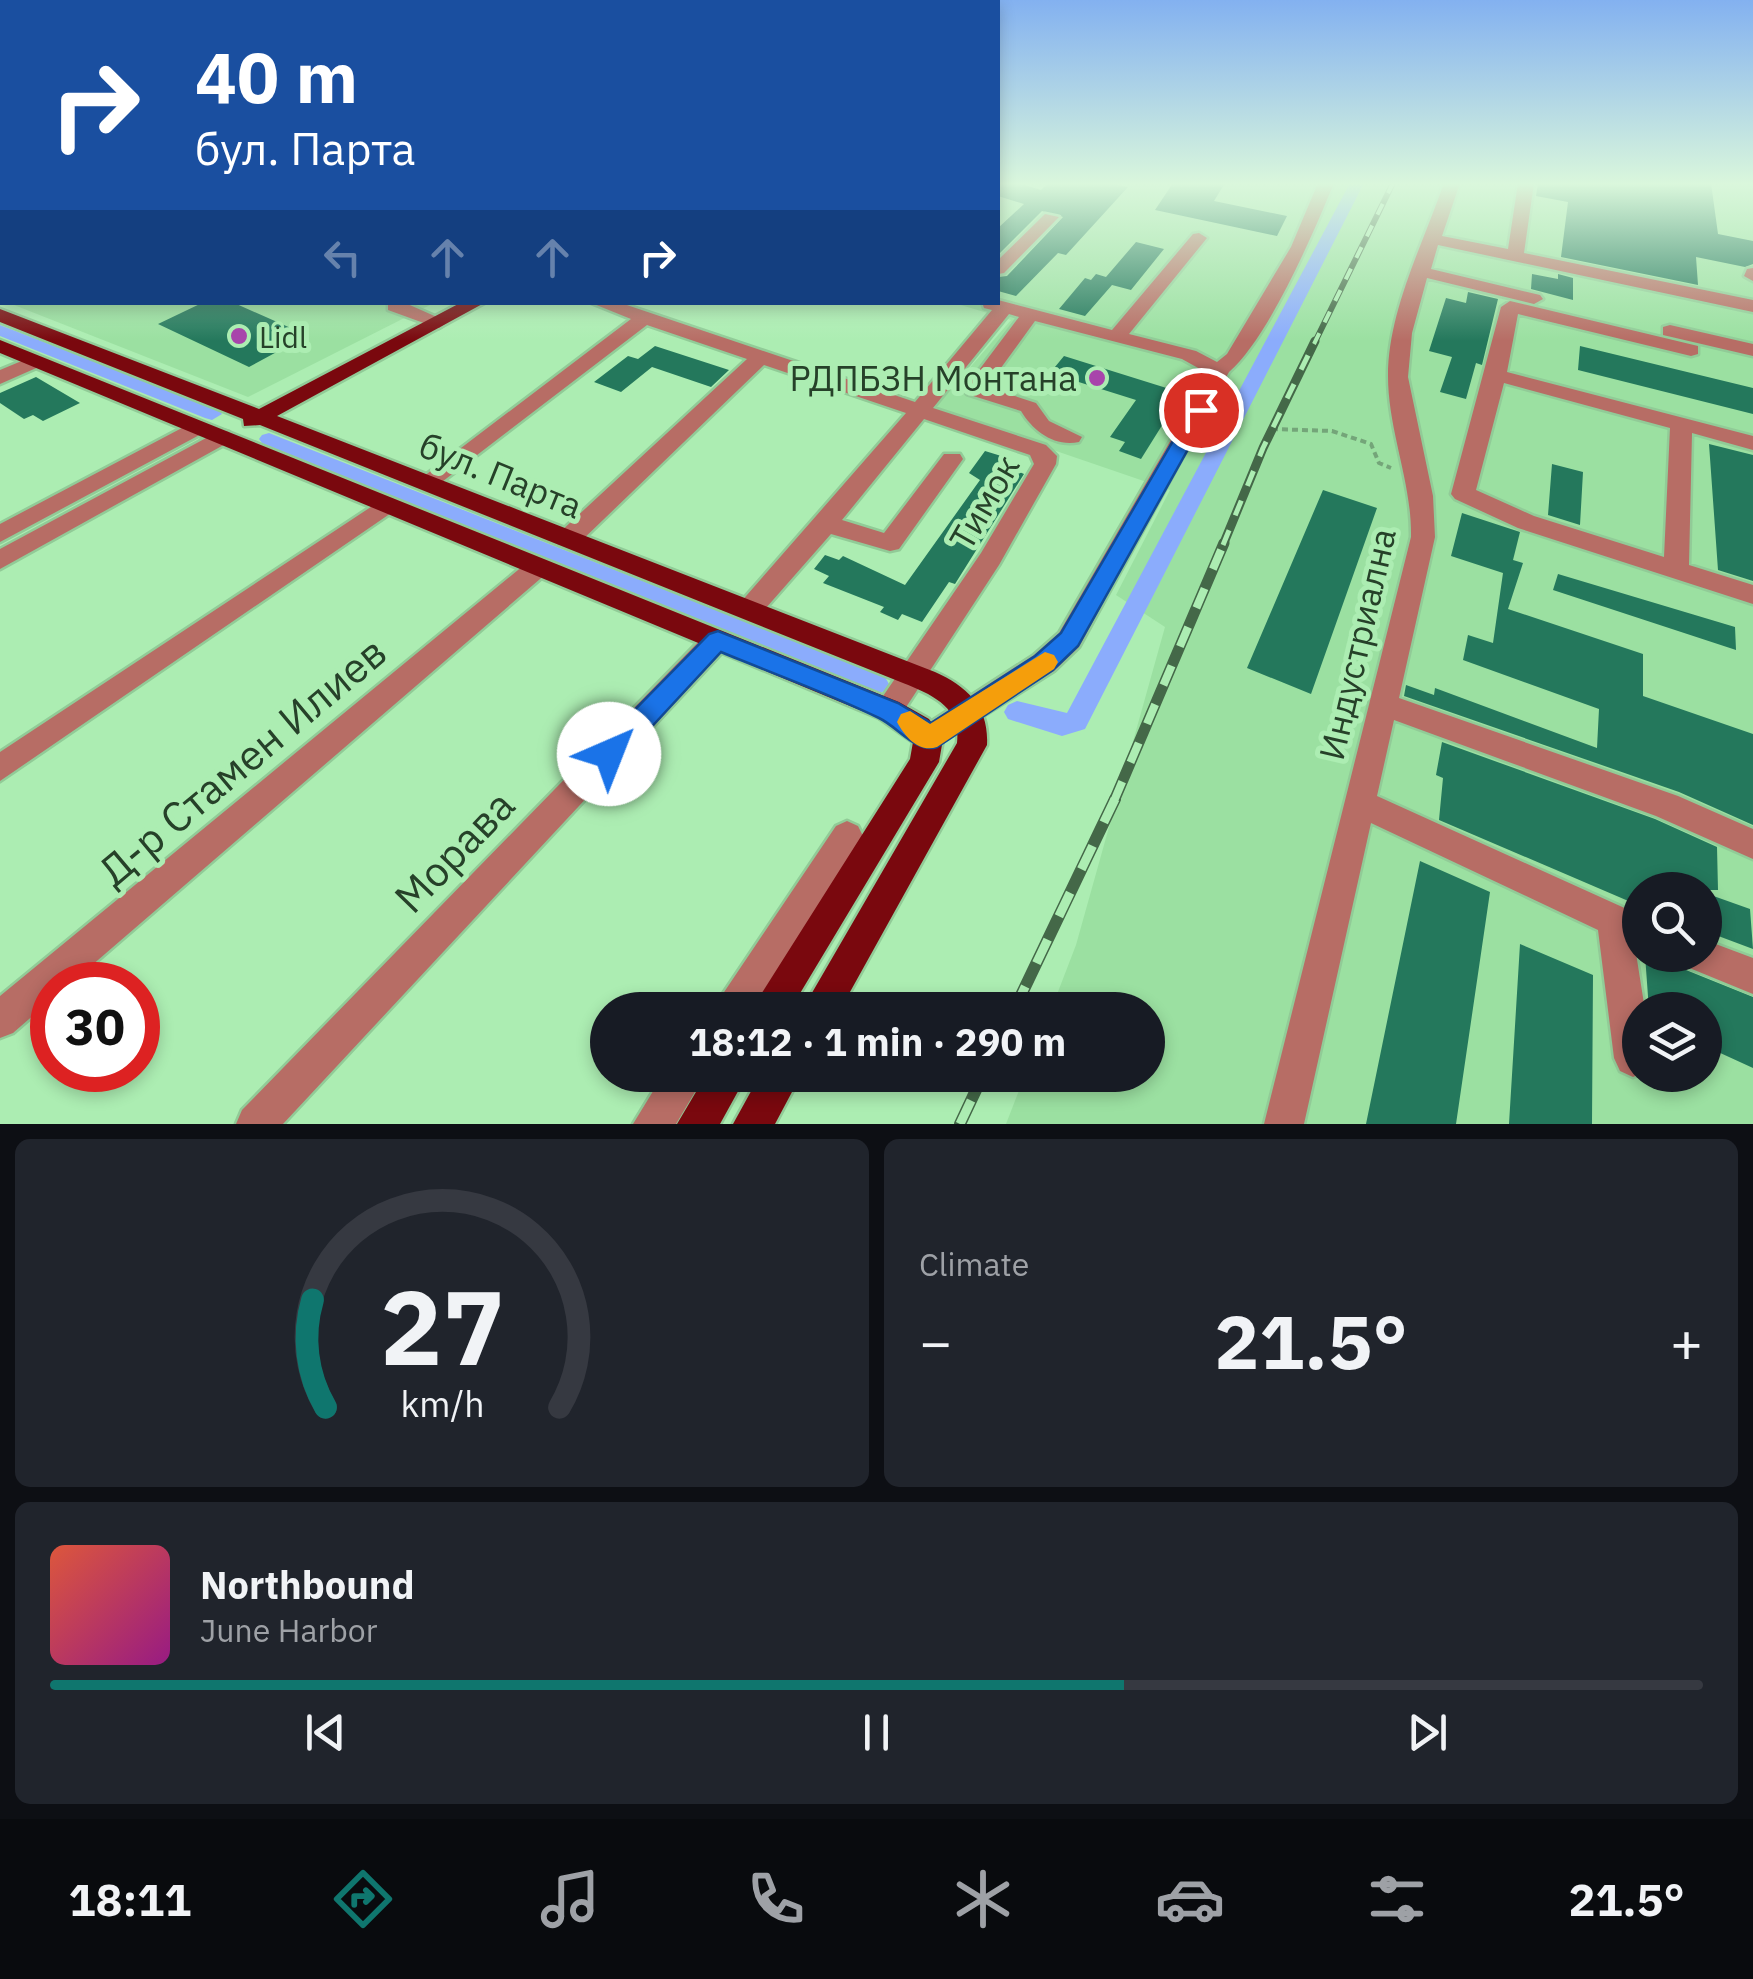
<!DOCTYPE html>
<html lang="en">
<head>
<meta charset="utf-8">
<style>
  :root { --surface:#171b24; --page:#20242c; --text:#f1f3f6; --muted:#9ea1a6; --line:#363941; --accent:#0f766e }
  body { margin:0; font-family:"IBM Plex Sans",sans-serif; background:var(--page); color:var(--text); height:100vh; display:flex; flex-direction:column; font-size:38px; white-space:nowrap }
  * { box-sizing:border-box; margin:0 }
  p { font-size:32px; color:var(--muted) }
  .icon { flex:none; width:55px; height:55px; fill:none; stroke:currentColor; stroke-width:2; stroke-linecap:round; stroke-linejoin:round }
  .map { position:relative; height:1124px; overflow:hidden }
  .details { display:flex; flex-direction:column; gap:15px; padding:15px; background:#0d0f14; flex:1 }
  .details>* { flex:none }
  .banner { position:absolute; left:0px; top:0px; width:1000px; height:305px; box-shadow:0 5px 15px #0003; background:#1a4fa0; color:#fff; overflow:hidden }
  .buttons { position:absolute; left:1622px; top:872px; display:grid; gap:20px }
  .buttons a { display:grid; place-items:center; width:100px; height:100px; border-radius:50%; background:var(--surface); box-shadow:0 5px 15px #0003; font-size:50px }
  .speed { position:absolute; left:30px; top:962px; display:flex; gap:20px; font-size:50px; font-weight:700; text-align:center }
  .speed>* { display:grid; place-content:center; width:130px; height:130px; border-radius:50%; background:var(--surface); box-shadow:0 5px 15px #0003; line-height:1 }
  .speed .limit { border:15px solid #d22; background:#fff; color:#111 }
  .pin { position:absolute; display:grid; place-items:center; width:85px; height:85px; color:#fff; margin:-42px; border:5px solid #fff; border-radius:50%; box-shadow:0 2px 10px #0007 }
  .me { position:absolute; width:110px; margin:-55px; rotate:44deg; stroke-linejoin:round; filter:drop-shadow(0 0 8px #0008) }
  .turn { display:flex; align-items:center; gap:35px; height:210px; padding:0 30px; font-size:45px }
  .turn .icon { width:130px; height:130px; stroke-width:2.5 }
  .turn b { display:block; font-size:70px; line-height:85px }
  .lanes { display:flex; align-items:center; height:95px; padding:0 30px; background:#0003; justify-content:center; gap:50px; direction:ltr }
  .lanes .off { opacity:.35 }
  .big { font-size:75px; font-weight:800; line-height:1.1 }
  .details .tile { flex:1; display:flex; flex-direction:column; justify-content:center; gap:15px; min-width:0; padding:0 35px; border-radius:15px; background:var(--page) }
  .details .dial { align-items:center; gap:0 }
  .dial svg { height:260px; overflow:visible; fill:none; stroke:var(--line); stroke-width:7; stroke-linecap:round; text-anchor:middle }
  .dial text { fill:var(--text); stroke:none }
  .song { display:flex; align-items:center; gap:30px }
  .cover { width:120px; height:120px; border-radius:15px; background:linear-gradient(135deg,hsl(10 70% 55%),hsl(310 70% 35%)) }
  .played { height:10px; border-radius:5px; background:linear-gradient(90deg,var(--accent) 65%,var(--line) 65%) }
  .keys { display:flex; justify-content:space-around; direction:ltr }
  .heat { display:flex; justify-content:space-between; align-items:center; font-size:55px; direction:ltr }
  .details .tiles { flex:1; display:grid; gap:15px; grid-template-columns:1fr 1fr }
  .tile:last-child { grid-column:span 2 }
  .trip { position:absolute; left:590px; top:992px; width:575px; height:100px; border-radius:50px; background:var(--surface); box-shadow:0 5px 15px #0003; font-weight:800; line-height:100px; text-align:center }
  .tabs { display:flex; height:160px; justify-content:space-around; align-items:center; background:#090b0e; color:var(--muted) }
  .tabs .icon { width:70px; height:70px }
  .tabs .current { color:var(--accent) }
  .tabs b { font-size:45px; color:var(--text) }
  .map>svg:first-child { display:block }
  .built { fill:#9be0a1; fill-rule:evenodd }
  .lines { fill:none; stroke-linecap:round; stroke-linejoin:round }
  .canal { fill:#8bacfc; fill-rule:evenodd }
  .building { fill:#24785c }
  .minor-casing { stroke:#91cb97; stroke-width:5 }
  .major-casing { stroke:#91cb97; stroke-width:5 }
  .path { stroke:#74a579; stroke-width:4; stroke-dasharray:6 4; stroke-linecap:butt }
  .minor { fill:#b76d65; fill-rule:evenodd }
  .major { fill:#7a080e; fill-rule:evenodd }
  .rail-far3-casing { stroke:#446848; stroke-width:6 }
  .rail-far2-casing { stroke:#446848; stroke-width:9 }
  .rail-far1-casing { stroke:#446848; stroke-width:11 }
  .rail-casing { stroke:#446848; stroke-width:12 }
  .rail-far3 { stroke:#acedb2; stroke-width:4; stroke-dasharray:12; stroke-linecap:butt }
  .rail-far2 { stroke:#acedb2; stroke-width:5; stroke-dasharray:16; stroke-linecap:butt }
  .rail-far1 { stroke:#acedb2; stroke-width:8; stroke-dasharray:21; stroke-linecap:butt }
  .rail { stroke:#acedb2; stroke-width:9; stroke-dasharray:26; stroke-linecap:butt }
  .route { fill:#1a73e8; stroke:#114b97; stroke-width:2.5 }
  .slow { fill:#f59e0b }
  .poi-dot { fill:#a845ab; stroke:#acedb2; stroke-width:4 }
  .labels { text-anchor:middle; dominant-baseline:central; stroke-width:10; stroke-linejoin:round; paint-order:stroke }
  .far-poi-label { font-size:30px; fill:#264129; stroke:#acedb2; text-anchor:start }
  .poi-label { font-size:35px; fill:#264129; stroke:#acedb2; text-anchor:end }
  .street-label { font-size:35px; fill:#264129; stroke:#acedb2 }
  .near-street-label { font-size:42px; fill:#264129; stroke:#acedb2 }
</style>
</head>
<body>
<div class="map">
<svg width="1753" height="1124" viewBox="0 0 1753 1124">
  <rect width="100%" height="100%" fill="#acedb2"/>
  <path class="built" d="M998,183h755v941h-747l19,-49h123v-65h-97l25,-65 89,-318 -49,-32 54,-105 -236,-81 77,-89 -57,-17 44,-1zM1640,890h65v65h-65zM1640,1010h65v65h-65z
    M9,303h425l-186,94z"/>
  <g class="lines">
    <path class="canal" d="M1350,183h14l-279,546 -23,7 -54,-17 -4,-7 4,-7 9,-4 50,12z
      M0,325l219,85 3,4 -10,6 -7,-2 -205,-82z
      M269,433l616,244 4,7 -4,7 -9,3 -9,-3 -605,-248 -3,-4 3,-4z"/>
  </g>
  <path class="building" d="M998,183h20l23,7 7,-7h60l20,4 -62,68 -8,-2 -42,43 -18,-5v-14l9,-1 56,-59 -21,-6 -44,44v-27l26,-24 -26,-8z
    M1173,183h52l-11,18 73,15 -10,20 -122,-26z
    M1538,183h173l7,51 35,7v23l-8,3 -49,-10 2,28 -137,-28 7,-55 -32,-6z
    M1136,242l28,7 -33,41 -19,-5 -27,31 -26,-7 26,-31 6,2 5,-6 10,3z
    M1532,274l26,5v-5l15,4v22l-42,-11z
    M1468,292l30,7 -16,66 -6,-2 -10,36 -26,-7 12,-35 -23,-6 17,-53 20,5z
    M204,302h28l70,31 -11,5 6,3 -48,26 -91,-43z
    M655,346l74,24 -18,17 -59,-20 -31,25 -27,-10 34,-26 10,3z
    M1580,346l173,42v26l-175,-44z
    M1064,356l128,40 -11,18 -10,-3 -30,48 -22,-8 6,-9 -15,-5 26,-37 -86,-27z
    M36,377l44,26 -37,18 -10,-6 -9,4 -24,-16v-10z
    M1709,444l44,11v126l-35,-11z
    M985,451l26,8 -5,7 18,8 -69,110 -6,-2 -27,40 -20,-8 -4,6 -18,-8 4,-5 -61,-24 6,-7 -15,-7 11,-14 14,5 4,-4 62,29 75,-105 -11,-7z
    M1552,464l31,8 -3,53 -32,-10z
    M1323,490l54,18 -66,186 -64,-26z
    M1462,513l58,19 -7,28 10,3 -15,46 135,45v42l110,38v91l-74,-33 -275,-96 2,-11 28,10 1,-7 162,60 2,-39 -136,-49 5,-25 25,8 10,-70 -52,-17z
    M1558,574l177,53 1,23 -183,-60z
    M1442,742l213,77 62,28 1,43h-78v16l-201,-86 4,-42 -7,-3z
    M1420,861l70,31 -34,232h-90z
    M1705,893l45,16 3,40 -48,-18z
    M1520,944l73,31 -1,149h-83z
    M1645,955h16l20,9 5,6 67,27v71l-48,-22v-36h-56z"/>
  <g class="lines">
    <defs>
      <path id="minor" d="M1318,183h16c-21,51 -65,154 -105,189l-150,275 -25,24 -126,80 -10,-3 -5,-9 5,-9 116,-75 25,-22 150,-259 -27,-15 -147,-38 -48,66 49,16 13,18 33,16 -3,5c-25,5 -46,-11 -58,-31l-54,-17 -3,-4 55,-73 -10,-3 -76,94 113,37 11,11 -1,8 -57,101 -100,153 -10,4 -10,-4 -4,-8 4,-8 102,-149 53,-89 -4,-9 -106,-36 -82,101 42,13 60,-79h16l3,5 -64,90 -9,2 -59,-17 -73,83h-18l-4,-7 4,-7 166,-190 -142,-48 -187,180h-18l-3,-6 3,-6 188,-174 -100,-34 -213,163 -8,2 -11,-7 216,-164 -42,-17h29l297,100 77,-92 -8,-2 -2,-6 16,-2 114,30 81,-96 6,-1 8,5 -78,96 67,17 21,11 10,-8 64,-107z
        M1444,183h16l-18,53 66,13 10,-66h16l-10,70 229,47v12l-315,-67 -7,24 109,26 3,4 -9,5 -107,-26 -15,55 -4,44 25,119 2,41 -36,161 279,98 75,33v30l-97,-43 -262,-96 -17,76 263,119v34l-5,-2 10,63h-5v64l-7,3 -13,-6 -6,-13 -16,-128 -227,-107 -67,301h-40l147,-587c1,-55 -23,-106 -23,-161 0,-65 35,-132 56,-193z
        M1045,214l14,3 -55,56 -6,1v-14z
        M2,229v10l-2,1v-10z
        M0,262h2v10h-2z
        M1753,268v13l-9,-5 3,-7z
        M1510,301l188,45v8l-7,2 -173,-42 -11,58 246,64v14l-61,-17 -3,132 64,20v19l-235,-76 -63,-29 -4,-5 50,-187zM1504,383l166,45 -6,129 -130,-41 -58,-26z
        M388,302h15l45,20 -9,6 -7,-2 -44,-16z
        M1670,325l83,19v12l-90,-21v-8z
        M36,355l10,6 -3,4 -43,19v-14z
        M197,420l11,7 -3,5 -205,110v-18z
        M221,430l8,2 3,5 -3,5 -229,127v-20z
        M386,497l8,2 4,6 -4,6 -394,270v-29z
        M538,558l9,3 4,6 -4,6 -478,412h-17v14l-39,34 -13,5v-42l529,-435z
        M717,630l10,3 4,7 -4,7 -444,477h-47l6,-14 465,-477z
        M847,821l11,5 5,10 -5,10 -107,164h-39l124,-184z
        M1705,940l48,18v36l-66,-27 -6,-12h24z
        M663,1075h42l-29,49h-43z"/>
      <path id="major" d="M462,302h24l-209,114 658,256c33,15 54,35 52,73l-147,265h-38l155,-267c4,-36 -24,-48 -54,-60l-643,-258 -16,1 -1,-7 -243,-97v-13l259,100z
        M0,340l899,362 30,17 14,20 -4,23 -149,248h-39l159,-251 3,-17 -34,-24 -879,-365z
        M706,1075h41l-27,49h-43z
        M760,1075h41l-26,49h-42z"/>
    </defs>
    <use href="#minor" class="minor-casing"/>
    <use href="#major" class="major-casing"/>
    <path class="path" d="M1272,429l60,2 39,13 8,19 12,5"/>
    <use href="#minor" class="minor"/>
    <use href="#major" class="major"/>
    <defs>
      <path id="rail-far3" d="M1314,344l79,-161"/>
      <path id="rail-far2" d="M1223,545l40,-97 52,-107"/>
      <path id="rail-far1" d="M1114,801l110,-258"/>
      <path id="rail" d="M1014,1010l101,-211
        M960,1124l23,-49"/>
    </defs>
    <use href="#rail-far3" class="rail-far3-casing"/>
    <use href="#rail-far2" class="rail-far2-casing"/>
    <use href="#rail-far1" class="rail-far1-casing"/>
    <use href="#rail" class="rail-casing"/>
    <use href="#rail-far3" class="rail-far3"/>
    <use href="#rail-far2" class="rail-far2"/>
    <use href="#rail-far1" class="rail-far1"/>
    <use href="#rail" class="rail"/>
  </g>
  <linearGradient id="sky" x2="0" y2="1"><stop stop-color="#83b1f0"/><stop offset="0.54" stop-color="#daf7dc"/><stop offset="1" stop-color="#daf7dc" stop-opacity="0"/></linearGradient>
  <rect width="1753" height="341" fill="url(#sky)"/>
  <path class="route" d="M1201,404l9,6 -132,236 -25,24 -116,77c-20,7 -39,-20 -58,-29 -51,-25 -105,-44 -158,-66l-102,110 -10,4 -10,-4 -4,-8 4,-8 110,-112 9,-3 180,72 33,20 104,-67 26,-23 130,-223z"/>
  <path class="slow" d="M1045,652l9,3 4,7 -4,7 -117,78c-18,6 -32,-10 -40,-25l4,-8 9,-3 20,13z"/>
  <g class="poi-dot">
    <circle cx="239" cy="336" r="10"/>
    <circle cx="1097" cy="378" r="10"/>
  </g>
  <g class="labels">
    <g class="far-poi-label">
      <text x="259" y="336">Lidl</text>
    </g>
    <g class="poi-label">
      <text x="1077" y="378">РДПБЗН Монтана</text>
    </g>
    <g class="street-label">
      <text transform="translate(501 475) rotate(22)">бул. Парта</text>
      <text transform="translate(984 502) rotate(-60)">Тимок</text>
      <text transform="translate(1357 644) rotate(-77)">Индустриална</text>
    </g>
    <g class="near-street-label">
      <text transform="translate(242 761) rotate(-40)">Д-р Стамен Илиев</text>
      <text transform="translate(454 851) rotate(-46)">Морава</text>
    </g>
  </g>
</svg>
<div class="buttons">
<a><svg class="icon" aria-label="search" viewBox="0 0 24 24"><circle cx="10" cy="10" r="6"/><path d="M15 15l6 6"/></svg></a>
<a><svg class="icon" aria-label="layers" viewBox="0 0 24 24"><path d="M12 4l9 5-9 5-9-5zM3 14l9 5 9-5"/></svg></a>
</div>
<div class="speed"><div class="limit">30</div></div>
<div class="pin" style="left:1201px;top:410px;background:#d93025"><svg class="icon" aria-label="arrive" viewBox="0 0 24 24"><path d="M6 21V4h12l-3 4 3 4H6"/></svg></div>
<svg class="me" style="left:609px;top:754px" viewBox="-20 -20 40 40"><circle r="19" fill="#fff"/><path d="M0-13L10 11 0 6-10 11z" fill="#1a73e8"/></svg>
<div class="trip">18:12 · 1 min · 290 m</div>
<div class="banner">
<div class="turn"><svg class="icon" aria-label="right" viewBox="0 0 24 24"><path d="M7 20v-9h11M14 6l5 5-5 5"/></svg><div><b>40 m</b>бул. Парта</div></div>
<div class="lanes"><svg class="icon off" aria-label="left" viewBox="0 0 24 24"><path d="M17 20v-9H6M10 6l-5 5 5 5"/></svg><svg class="icon off" aria-label="ahead" viewBox="0 0 24 24"><path d="M12 20V5M6 11l6-6 6 6"/></svg><svg class="icon off" aria-label="ahead" viewBox="0 0 24 24"><path d="M12 20V5M6 11l6-6 6 6"/></svg><svg class="icon" aria-label="right" viewBox="0 0 24 24"><path d="M7 20v-9h11M14 6l5 5-5 5"/></svg></div>
</div>
</div>
<section class="details">
<div class="tiles">
<div class="tile dial"><svg viewBox="0 0 100 80">
<path d="M14 69A42 42 0 1 1 86 69"/>
<path d="M14 69A42 42 0 0 1 10 36" stroke="#0f766e"/>
<text x="50" y="56" font-size="32" font-weight="700">27</text>
<text x="50" y="72" font-size="11">km/h</text>
</svg></div>
<div class="tile"><p>Climate</p>
<div class="heat"><a>−</a><b class="big">21.5°</b><a>+</a></div>
</div>
<div class="tile">
<div class="song"><i class="cover"></i><div><b>Northbound</b><p>June Harbor</p></div></div>
<div class="played"></div>
<div class="keys"><svg class="icon" aria-label="previous" viewBox="0 0 24 24"><path d="M18 5L8 12l10 7zM5 5v14"/></svg><svg class="icon" aria-label="pause" viewBox="0 0 24 24"><path d="M8 5v14M16 5v14"/></svg><svg class="icon" aria-label="next" viewBox="0 0 24 24"><path d="M6 5l10 7-10 7zM19 5v14"/></svg></div>
</div>
</div>
</section>
<nav class="tabs">
<b>18:11</b>
<svg class="icon current" aria-label="directions" viewBox="0 0 24 24"><path d="M12 3l9 9-9 9-9-9zM9 14v-3h6M13 9l2 2-2 2"/></svg>
<svg class="icon" aria-label="music" viewBox="0 0 24 24"><path d="M9 18V5l10-2v13"/><circle cx="6" cy="18" r="3"/><circle cx="16" cy="16" r="3"/></svg>
<svg class="icon" aria-label="phone" viewBox="0 0 24 24"><path d="M5 4h4l2 5-3 2q2 4 5 5l2-3 5 2v4C11 20 4 13 5 4z"/></svg>
<svg class="icon" aria-label="climate" viewBox="0 0 24 24"><path d="M12 3v18M4 7l16 10M4 17L20 7"/></svg>
<svg class="icon" aria-label="car" viewBox="0 0 24 24"><path d="M5 17H2v-5l4-1 3-4h7l3 4 3 1v5h-3M9 17h6M6 11h13"/><circle cx="7" cy="17" r="2"/><circle cx="17" cy="17" r="2"/></svg>
<svg class="icon" aria-label="filters" viewBox="0 0 24 24"><path d="M4 7h16M4 17h16"/><circle cx="9" cy="7" r="2"/><circle cx="15" cy="17" r="2"/></svg>
<b>21.5°</b>
</nav>
</body>
</html>
